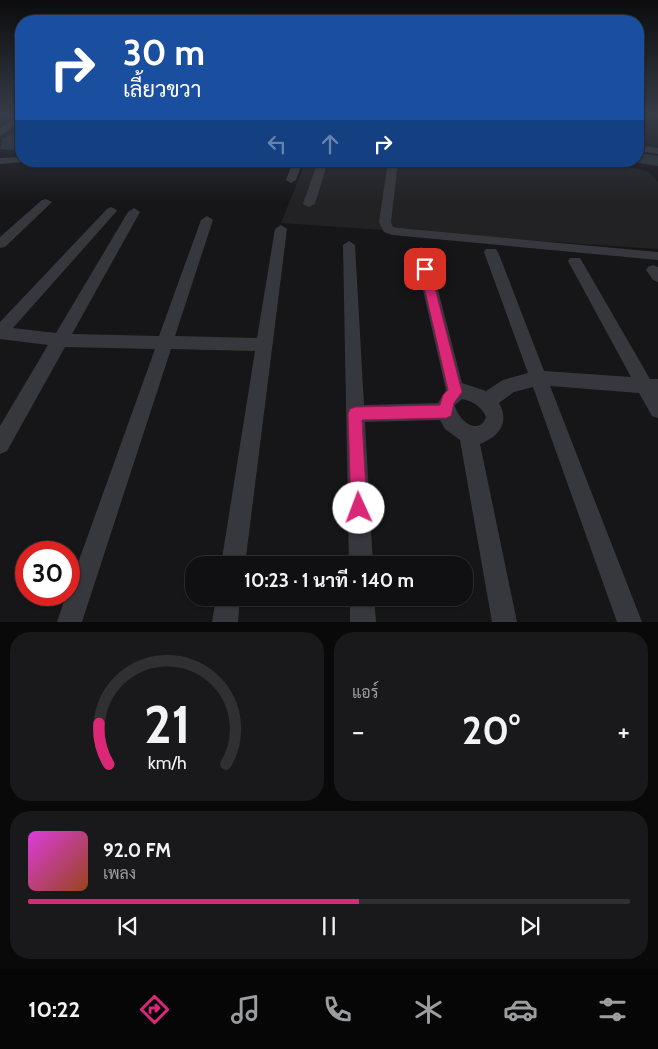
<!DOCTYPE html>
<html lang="th">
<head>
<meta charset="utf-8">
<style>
  :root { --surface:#101012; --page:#19191b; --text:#f1f3f6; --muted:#9c9d9f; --line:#303032; --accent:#db2777 }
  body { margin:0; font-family:Cabin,Sarabun,sans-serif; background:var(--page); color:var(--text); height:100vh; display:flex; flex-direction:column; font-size:19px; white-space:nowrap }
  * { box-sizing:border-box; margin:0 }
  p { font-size:16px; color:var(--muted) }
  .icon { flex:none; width:28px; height:28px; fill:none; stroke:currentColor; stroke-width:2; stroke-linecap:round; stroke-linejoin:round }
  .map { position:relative; height:622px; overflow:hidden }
  .drawer { display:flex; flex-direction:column; gap:10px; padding:10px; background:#09090a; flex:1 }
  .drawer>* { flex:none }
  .guide { position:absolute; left:15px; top:15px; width:629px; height:152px; border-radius:20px; box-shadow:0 1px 4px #0004,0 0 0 1px var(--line); background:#1a4fa0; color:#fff; overflow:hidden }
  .speed { position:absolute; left:15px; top:541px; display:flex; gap:10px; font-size:25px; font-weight:700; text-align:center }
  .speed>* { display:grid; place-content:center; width:65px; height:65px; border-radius:50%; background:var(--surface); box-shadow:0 1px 4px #0004,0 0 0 1px var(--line); line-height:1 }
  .speed .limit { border:8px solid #d22; background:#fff; color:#111 }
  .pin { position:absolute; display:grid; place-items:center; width:42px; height:42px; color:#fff; margin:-21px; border-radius:10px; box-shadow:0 2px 8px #0006 }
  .me { position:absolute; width:55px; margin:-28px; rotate:358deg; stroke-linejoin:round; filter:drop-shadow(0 0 4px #0008) }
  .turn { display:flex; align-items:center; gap:18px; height:105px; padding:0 25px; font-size:22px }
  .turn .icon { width:65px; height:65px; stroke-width:2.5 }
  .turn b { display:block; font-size:35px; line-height:42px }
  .lanes { display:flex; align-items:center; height:48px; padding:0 25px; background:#0003; justify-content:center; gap:25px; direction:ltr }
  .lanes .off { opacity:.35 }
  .big { font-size:38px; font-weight:700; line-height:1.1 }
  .drawer .card { flex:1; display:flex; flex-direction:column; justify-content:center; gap:8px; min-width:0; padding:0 18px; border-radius:20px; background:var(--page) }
  .drawer .dial { align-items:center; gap:0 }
  .dial svg { height:130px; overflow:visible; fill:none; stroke:var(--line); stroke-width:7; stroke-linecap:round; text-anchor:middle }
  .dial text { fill:var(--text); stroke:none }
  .song { display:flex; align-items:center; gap:15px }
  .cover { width:60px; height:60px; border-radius:8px; background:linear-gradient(135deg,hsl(300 70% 55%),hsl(20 70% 35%)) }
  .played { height:5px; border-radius:2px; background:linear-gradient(90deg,var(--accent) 55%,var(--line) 55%) }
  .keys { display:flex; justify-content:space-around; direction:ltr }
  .heat { display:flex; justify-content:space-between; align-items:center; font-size:28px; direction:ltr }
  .drawer .tiles { flex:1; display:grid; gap:10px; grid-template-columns:1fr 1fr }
  .card:last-child { grid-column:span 2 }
  .trip { position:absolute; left:185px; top:556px; width:288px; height:50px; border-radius:20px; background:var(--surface); box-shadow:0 1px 4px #0004,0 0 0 1px var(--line); font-weight:700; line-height:50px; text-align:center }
  .menu { display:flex; height:80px; justify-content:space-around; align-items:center; background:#060607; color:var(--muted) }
  .menu .icon { width:35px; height:35px }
  .menu .on { color:var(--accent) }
  .menu b { font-size:22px; color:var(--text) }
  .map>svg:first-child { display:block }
  .built { fill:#222225 }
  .water { fill:#2c353c }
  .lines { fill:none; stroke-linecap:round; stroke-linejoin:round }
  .river { fill:#2c353c; fill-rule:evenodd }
  .minor { fill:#37383d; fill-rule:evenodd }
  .route { fill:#db2777; stroke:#8e194d }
</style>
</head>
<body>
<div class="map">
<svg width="658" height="622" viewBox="0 0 658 622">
  <rect width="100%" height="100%" fill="#161618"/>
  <path class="built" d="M306,161h287l55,10 10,11v67l-377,-26z"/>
  <path class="water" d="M21,128v23l-21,-2 3,-10z"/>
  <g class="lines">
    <path class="river" d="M638,153l20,3v10l-26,-4 6,-1z"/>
    <path class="minor" d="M12,115h8l-4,10 -16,11v-7l9,-7z
      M638,145l20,3v6l-20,-3z
      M21,157v4l4,1 -25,2v-6z
      M293,161h10l-7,19 -5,3 -5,-3z
      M318,161h10l-13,43 -6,3 -6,-3z
      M388,161h10l-7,61 2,5 5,1 260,24v8l-266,-25 -8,-3 -5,-10z
      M46,199l6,3 -2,2 -45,43 -5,1v-11l42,-37z
      M111,207l4,2 2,2 -2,2 -102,115 43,5 72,-121 6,-4 6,4 -68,122 87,2 42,-116 6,-4 6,4 -38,116 82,2 18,-109 6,-4 6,4 -42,336h-24l34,-214 -84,-2 -89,273h-25l9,-27h3v-7l86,-239 -90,-2 -58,104 -7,3v-28l48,-81 -48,-6v-17l107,-113z
      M349,241l6,4 9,160 74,-2 8,-13 -32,-139 7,-4 7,4 34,132 24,8 17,-11 25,-7 -44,-121 2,-3h10l2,3 46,119 87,6 -63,-116 2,-3h10l70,121h8v39l-6,-2 -13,-23 -89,-7 92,236h-25l-84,-235 -19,5 -15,11c11,20 0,33 -19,41l37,178h-25l-32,-182 -15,-11 -5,-9 -75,2 8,143h-24l-6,-320zM462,399c11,2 20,8 24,18 -7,20 -29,3 -31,-12z
      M653,265l5,2v15l-5,-2 -7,-10 2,-3z
      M216,598h24l-2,24h-26z
      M350,598h24l2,24h-26z"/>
  </g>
  <linearGradient id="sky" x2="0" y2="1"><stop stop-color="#0c0c0d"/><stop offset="0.57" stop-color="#363c48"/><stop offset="1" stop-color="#363c48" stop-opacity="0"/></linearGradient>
  <rect width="658" height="202" fill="url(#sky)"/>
  <path class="route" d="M425,265l5,4 32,123 -8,11 -3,13 -5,2 -84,2 5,88 -2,6 -6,2 -6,-2 -2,-6 -3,-94 2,-5 5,-2 85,-2 3,-10 5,-5 -28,-121z"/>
</svg>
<div class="speed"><div class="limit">30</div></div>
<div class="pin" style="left:425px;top:269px;background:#d93025"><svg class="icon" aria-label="arrive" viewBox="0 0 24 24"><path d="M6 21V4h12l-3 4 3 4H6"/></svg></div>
<svg class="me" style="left:359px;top:508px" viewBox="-20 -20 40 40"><circle r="19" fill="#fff"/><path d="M0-13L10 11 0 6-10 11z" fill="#db2777"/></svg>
<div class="trip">10:23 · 1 นาที · 140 m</div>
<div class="guide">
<div class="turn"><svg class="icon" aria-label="right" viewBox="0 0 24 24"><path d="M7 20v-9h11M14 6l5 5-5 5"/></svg><div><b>30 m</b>เลี้ยวขวา</div></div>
<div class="lanes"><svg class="icon off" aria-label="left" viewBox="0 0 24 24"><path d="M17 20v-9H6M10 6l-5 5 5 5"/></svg><svg class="icon off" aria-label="ahead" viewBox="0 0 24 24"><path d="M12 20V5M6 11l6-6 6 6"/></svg><svg class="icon" aria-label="right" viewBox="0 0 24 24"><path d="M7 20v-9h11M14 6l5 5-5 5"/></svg></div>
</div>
</div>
<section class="drawer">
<div class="tiles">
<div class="card dial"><svg viewBox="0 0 100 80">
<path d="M14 69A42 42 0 1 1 86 69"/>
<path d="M14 69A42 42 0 0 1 8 44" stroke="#db2777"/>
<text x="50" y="56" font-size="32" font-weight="700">21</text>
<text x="50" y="72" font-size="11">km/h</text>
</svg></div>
<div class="card"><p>แอร์</p>
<div class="heat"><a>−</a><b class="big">20°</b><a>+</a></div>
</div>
<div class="card">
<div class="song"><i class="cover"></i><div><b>92.0 FM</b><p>เพลง</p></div></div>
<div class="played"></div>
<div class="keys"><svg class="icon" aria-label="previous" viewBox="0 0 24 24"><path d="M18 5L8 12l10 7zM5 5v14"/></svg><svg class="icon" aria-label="pause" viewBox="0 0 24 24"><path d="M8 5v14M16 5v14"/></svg><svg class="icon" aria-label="next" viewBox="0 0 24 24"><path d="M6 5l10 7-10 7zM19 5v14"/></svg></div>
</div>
</div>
</section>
<nav class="menu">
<b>10:22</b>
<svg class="icon on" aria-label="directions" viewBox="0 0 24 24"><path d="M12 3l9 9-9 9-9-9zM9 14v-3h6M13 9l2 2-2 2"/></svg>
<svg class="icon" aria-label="music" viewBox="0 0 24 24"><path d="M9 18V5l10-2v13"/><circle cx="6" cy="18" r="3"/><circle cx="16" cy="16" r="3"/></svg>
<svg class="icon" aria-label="phone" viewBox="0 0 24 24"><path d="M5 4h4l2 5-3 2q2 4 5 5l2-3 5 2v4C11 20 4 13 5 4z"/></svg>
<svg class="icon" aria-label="climate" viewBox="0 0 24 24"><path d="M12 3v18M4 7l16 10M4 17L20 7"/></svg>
<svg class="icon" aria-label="car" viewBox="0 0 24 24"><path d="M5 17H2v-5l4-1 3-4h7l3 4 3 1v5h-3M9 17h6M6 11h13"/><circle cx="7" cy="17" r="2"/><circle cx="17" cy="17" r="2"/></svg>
<svg class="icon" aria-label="filters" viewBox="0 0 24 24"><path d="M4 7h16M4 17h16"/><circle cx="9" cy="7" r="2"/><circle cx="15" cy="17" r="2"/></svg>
</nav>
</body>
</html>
